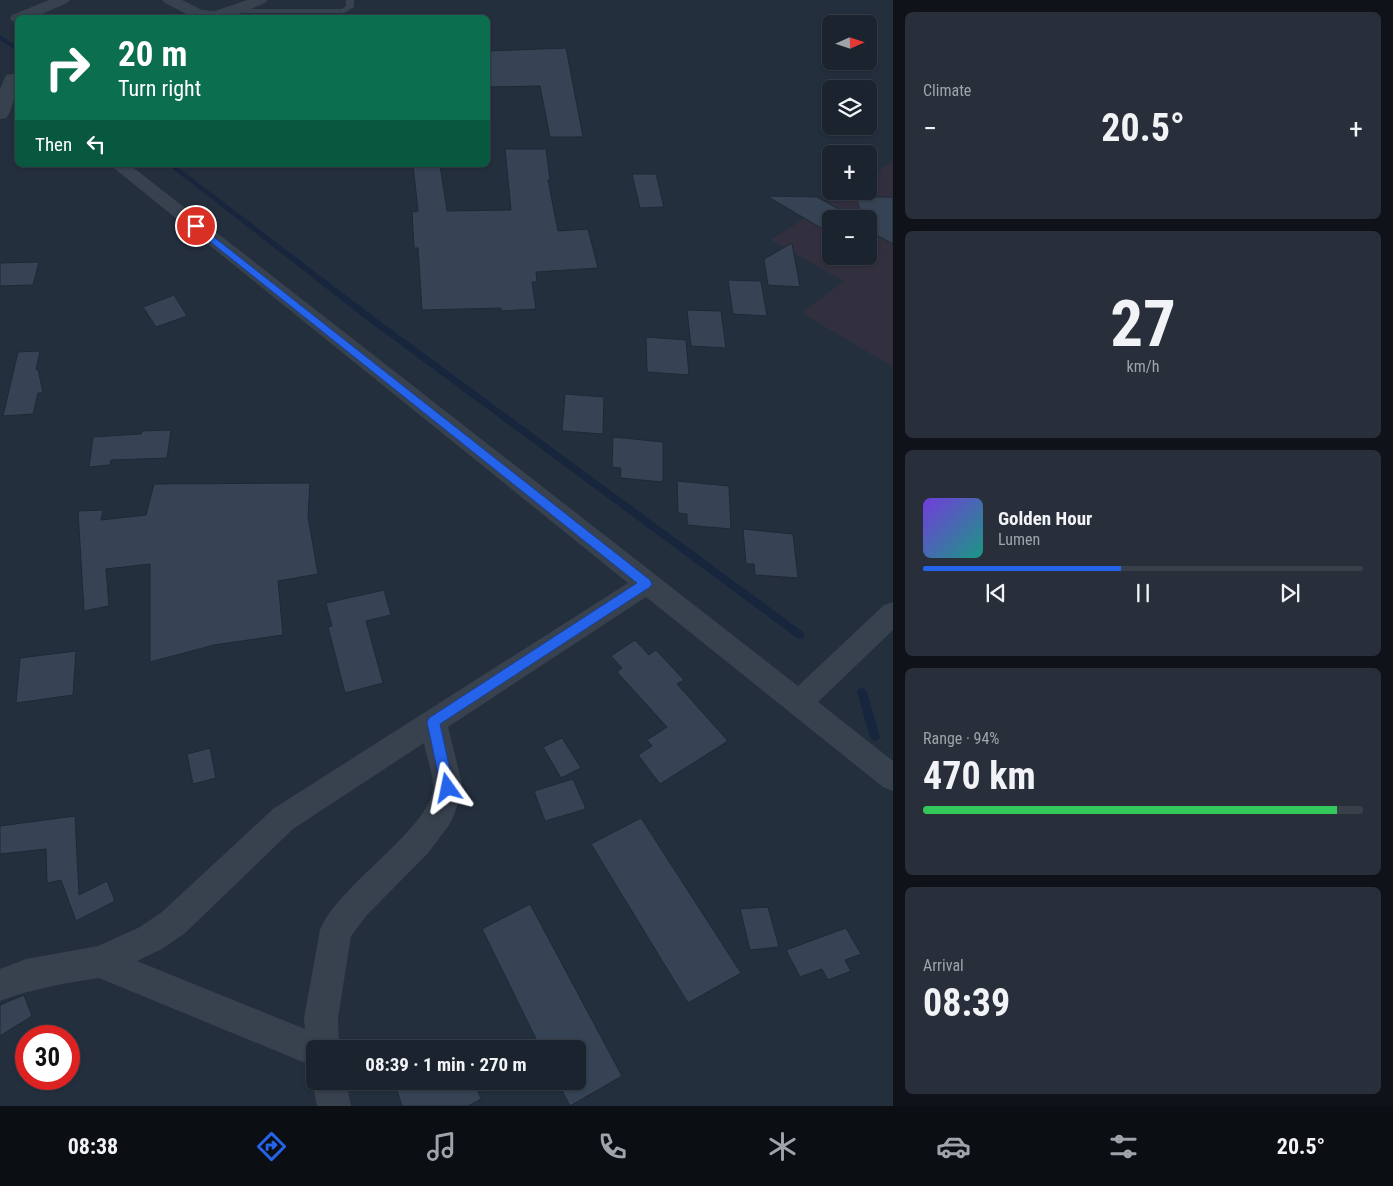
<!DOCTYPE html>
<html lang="en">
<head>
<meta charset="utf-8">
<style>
  :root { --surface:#1b232e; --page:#282f3a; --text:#f1f3f6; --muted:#a0a4aa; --line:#39404a; --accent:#2563eb }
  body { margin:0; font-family:"Roboto Condensed",sans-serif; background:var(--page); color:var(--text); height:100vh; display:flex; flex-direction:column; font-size:19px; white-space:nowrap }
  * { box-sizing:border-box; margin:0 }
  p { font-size:16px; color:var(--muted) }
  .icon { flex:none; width:28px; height:28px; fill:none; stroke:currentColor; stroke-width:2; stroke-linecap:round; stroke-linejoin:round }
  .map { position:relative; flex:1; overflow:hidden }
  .side { display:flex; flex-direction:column; gap:12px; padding:12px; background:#0f1319; width:500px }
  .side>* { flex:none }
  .banner { position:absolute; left:15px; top:15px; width:475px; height:152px; border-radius:8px; box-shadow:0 1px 4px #0004,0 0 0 1px var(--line); background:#0b6e4f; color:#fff; overflow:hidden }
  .needle { width:32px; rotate:87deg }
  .buttons { position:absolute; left:822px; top:15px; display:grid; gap:10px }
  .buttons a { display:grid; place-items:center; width:55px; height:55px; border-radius:8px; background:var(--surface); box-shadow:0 1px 4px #0004,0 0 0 1px var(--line); font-size:25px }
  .speed { position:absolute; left:15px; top:1025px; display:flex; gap:10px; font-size:25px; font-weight:700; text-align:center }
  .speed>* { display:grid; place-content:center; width:65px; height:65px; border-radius:50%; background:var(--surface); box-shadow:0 1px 4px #0004,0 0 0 1px var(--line); line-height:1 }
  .speed .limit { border:8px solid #d22; background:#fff; color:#111 }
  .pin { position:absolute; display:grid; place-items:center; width:42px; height:42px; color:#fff; margin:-21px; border:2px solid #fff; border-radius:50%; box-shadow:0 1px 5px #0007 }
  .me { position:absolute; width:55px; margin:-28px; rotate:348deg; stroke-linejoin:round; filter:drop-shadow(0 0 4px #0008) }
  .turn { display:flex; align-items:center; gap:18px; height:105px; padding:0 20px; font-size:22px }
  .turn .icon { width:65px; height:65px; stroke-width:2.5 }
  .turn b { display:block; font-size:35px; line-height:42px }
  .then { display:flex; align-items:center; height:48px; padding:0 20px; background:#0003; gap:10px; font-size:19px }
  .big { font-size:38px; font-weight:700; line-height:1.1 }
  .side .widget { flex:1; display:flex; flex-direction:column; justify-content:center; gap:8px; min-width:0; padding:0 18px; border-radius:8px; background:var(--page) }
  .side .dial { align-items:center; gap:0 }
  .dial b { font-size:65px; line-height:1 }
  .song { display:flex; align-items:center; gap:15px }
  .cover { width:60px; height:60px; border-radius:8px; background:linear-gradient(135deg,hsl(260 70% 55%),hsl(170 70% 35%)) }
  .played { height:5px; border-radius:2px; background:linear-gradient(90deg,var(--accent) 45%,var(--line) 45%) }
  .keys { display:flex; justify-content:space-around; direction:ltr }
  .heat { display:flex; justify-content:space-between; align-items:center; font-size:28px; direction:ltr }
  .charge { height:8px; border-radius:4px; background:linear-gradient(90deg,#34c759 94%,var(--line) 0) }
  .trip { position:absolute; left:306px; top:1040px; width:280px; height:50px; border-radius:8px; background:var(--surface); box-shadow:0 1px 4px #0004,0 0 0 1px var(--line); font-weight:700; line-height:50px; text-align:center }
  .dock { display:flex; height:80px; justify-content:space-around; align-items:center; background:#0b0e12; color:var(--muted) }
  .dock .icon { width:35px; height:35px }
  .dock .selected { color:var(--accent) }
  .dock b { font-size:22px; color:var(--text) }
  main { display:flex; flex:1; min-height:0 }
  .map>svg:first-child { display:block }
  .medical { fill:#32303f; fill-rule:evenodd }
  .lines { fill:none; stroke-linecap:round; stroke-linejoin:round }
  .stream { fill:#17263c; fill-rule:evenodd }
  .building { fill:#364354; stroke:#1f2835 }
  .lane { fill:#38414e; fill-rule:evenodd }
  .street { fill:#38414e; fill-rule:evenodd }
  .route { fill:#2563eb; stroke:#184099 }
</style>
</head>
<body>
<main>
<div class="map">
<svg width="893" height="1106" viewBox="0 0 893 1106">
  <rect width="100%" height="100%" fill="#242f3e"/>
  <path class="medical" d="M893,161v206l-91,-54 42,-32 -73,-41 76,-49h22v-14zM831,219h38v37h-38z"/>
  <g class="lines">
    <path class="stream" d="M0,35l18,12v5l-18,-12z
      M168,165h7l194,148 434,319 2,3 -2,3 -3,1 -3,-1 -434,-321z
      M862,688l3,1 2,3 13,45 -2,3 -3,1 -3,-1 -2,-3 -13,-45 2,-3z"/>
  </g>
  <path class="building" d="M566,48l17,89h-33l-10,-51 -52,1v-36z
    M505,149h41l4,31h-2l10,51 30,-2 10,39 -62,4 1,10h-5l4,27 -35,2v-3l-79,2 -4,-62h-4l-2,-36 6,-1 -5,-46h27l7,46 64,-1z
    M632,174h24l8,33 -24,1z
    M767,196l50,1 40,22h-26v15z
    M855,197h38v47l-24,-13v-12h-5z
    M792,243l8,44 -32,-2 -4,-26z
    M39,262l-6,23 -33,1v-23z
    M728,280l33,1 6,35 -34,-2z
    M174,295l13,21 -31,11 -13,-20z
    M687,310l34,1 5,37 -35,-2z
    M646,337l40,3 3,35 -42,-3z
    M40,351l-4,19 2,-1 5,24h-5l-5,21 -30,2 15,-64z
    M565,394l39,3 -1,37 -41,-3z
    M171,430l-4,28 -56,2 -1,5 -21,2 4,-30 48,-3 1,-3z
    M613,437l50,5v40l-43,-4 1,-10 -9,-1z
    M677,481l52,5 2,43 -44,-4v-11l-9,-1z
    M310,483l-2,34 10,57 -40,7 5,54 -69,10 -64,17v-98l-44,5 3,37 -25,5 -6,-100 25,-1 -2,10 45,-5 8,-31z
    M743,529l50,5 5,44 -43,-3 -1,-11h-8z
    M384,590l7,25 -25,6 17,62 -38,10 -17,-66 4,-1 -6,-23z
    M635,640l14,15 7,-5 28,30 -7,4 51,57 -68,43 -22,-29 14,-9 -5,-6 20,-13 -50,-55 5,-4 -11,-12z
    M76,651l-3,44 -57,8 4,-45z
    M562,738l19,30 -20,10 -18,-31z
    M210,748l6,30 -23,6 -6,-30z
    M573,779l13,30 -41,12 -11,-30z
    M75,816l4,79 28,-14 8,20 -39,20 -15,-41 -14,3 -1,-34 -46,5v-28z
    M641,818l100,155 -53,30 -97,-159z
    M530,904l92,172 -52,30 -13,-25h21v-32h-37l-59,-120z
    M768,907l11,40 -29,3 -10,-41z
    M846,928l15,26 -16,6 6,11 -23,9 -6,-11 -22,8 -14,-27z
    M24,995l8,21 -32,20v-31z
    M394,1081h80l7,18 -13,7h-66z"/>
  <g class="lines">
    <path class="lane" d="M346,0h8v7l-10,6h-112l-4,-2 4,-2h110l4,-3z"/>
    <path class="street" d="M49,0h21l-3,3 -34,15h-15v5l-6,-2 -2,-3 2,-3z
      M162,0h20l20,10 13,1 32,-11h21l-3,3 -37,15h-34l-29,-15z
      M12,74l6,1v13l-9,26 -3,4 -6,1v-30l6,-14z
      M110,165h20l668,521 86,-81 9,-3v28l-75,72 75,59v30l-10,-4 -237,-190 -198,130 15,61 -9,27 -5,10 -20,27 -62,63 -16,21 -13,82 1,31h-24v18l-216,-89c-34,5 -67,11 -99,23v-32l26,-10 72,-13 42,-19 22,-15 111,-103 355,-226zM424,743c2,12 10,34 9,45 -3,41 -94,96 -113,142l-16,88 1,11 -168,-68 25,-12 22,-15 109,-105z
      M315,1073v8h31l5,25h-34l-5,-25z"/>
  </g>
  <path class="route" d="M196,223l454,357 2,4 -2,3 -210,137 14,64 -1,4 -5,2 -5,-2 -2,-4 -14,-66 2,-4 208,-135 -444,-355v-4z"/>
</svg>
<div class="buttons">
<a><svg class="needle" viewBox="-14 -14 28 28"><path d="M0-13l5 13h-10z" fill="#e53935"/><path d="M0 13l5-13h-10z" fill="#a0a4aa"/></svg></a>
<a><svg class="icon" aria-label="layers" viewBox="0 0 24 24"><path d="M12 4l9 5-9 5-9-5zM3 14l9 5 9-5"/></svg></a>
<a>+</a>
<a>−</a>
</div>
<div class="speed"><div class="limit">30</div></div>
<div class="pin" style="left:196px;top:226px;background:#d93025"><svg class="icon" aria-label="arrive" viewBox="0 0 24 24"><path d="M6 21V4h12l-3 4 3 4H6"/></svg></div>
<svg class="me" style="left:448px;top:788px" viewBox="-20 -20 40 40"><path d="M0-17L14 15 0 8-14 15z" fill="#2563eb" stroke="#fff" stroke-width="4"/></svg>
<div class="trip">08:39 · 1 min · 270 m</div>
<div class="banner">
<div class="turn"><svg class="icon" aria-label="right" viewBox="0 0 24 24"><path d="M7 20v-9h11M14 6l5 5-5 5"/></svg><div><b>20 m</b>Turn right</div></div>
<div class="then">Then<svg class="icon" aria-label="left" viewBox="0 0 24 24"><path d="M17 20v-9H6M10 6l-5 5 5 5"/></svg></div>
</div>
</div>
<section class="side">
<div class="widget"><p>Climate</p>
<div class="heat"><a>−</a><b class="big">20.5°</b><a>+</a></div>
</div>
<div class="widget dial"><b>27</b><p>km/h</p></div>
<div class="widget">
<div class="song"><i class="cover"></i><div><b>Golden Hour</b><p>Lumen</p></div></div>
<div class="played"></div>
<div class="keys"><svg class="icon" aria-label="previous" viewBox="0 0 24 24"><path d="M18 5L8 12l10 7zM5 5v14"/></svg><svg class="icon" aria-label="pause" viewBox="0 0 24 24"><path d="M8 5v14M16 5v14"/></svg><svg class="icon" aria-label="next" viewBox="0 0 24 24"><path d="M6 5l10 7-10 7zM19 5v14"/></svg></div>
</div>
<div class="widget"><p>Range · 94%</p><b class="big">470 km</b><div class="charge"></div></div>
<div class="widget"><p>Arrival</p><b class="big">08:39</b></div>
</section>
</main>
<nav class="dock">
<b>08:38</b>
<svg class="icon selected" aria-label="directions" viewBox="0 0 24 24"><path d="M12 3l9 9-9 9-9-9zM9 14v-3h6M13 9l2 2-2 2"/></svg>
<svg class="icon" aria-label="music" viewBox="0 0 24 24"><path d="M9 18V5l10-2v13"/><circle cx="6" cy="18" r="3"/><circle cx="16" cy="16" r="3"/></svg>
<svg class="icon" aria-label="phone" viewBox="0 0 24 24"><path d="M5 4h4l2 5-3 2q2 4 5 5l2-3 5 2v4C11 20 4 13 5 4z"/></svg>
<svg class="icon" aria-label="climate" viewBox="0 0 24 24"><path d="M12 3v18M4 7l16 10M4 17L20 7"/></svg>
<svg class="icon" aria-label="car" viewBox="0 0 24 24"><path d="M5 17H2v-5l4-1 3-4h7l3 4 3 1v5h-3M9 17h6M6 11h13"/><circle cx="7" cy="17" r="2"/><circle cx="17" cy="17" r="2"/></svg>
<svg class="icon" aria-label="filters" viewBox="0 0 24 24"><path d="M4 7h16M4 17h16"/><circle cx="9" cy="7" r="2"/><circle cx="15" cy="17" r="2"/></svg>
<b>20.5°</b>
</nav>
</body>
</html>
